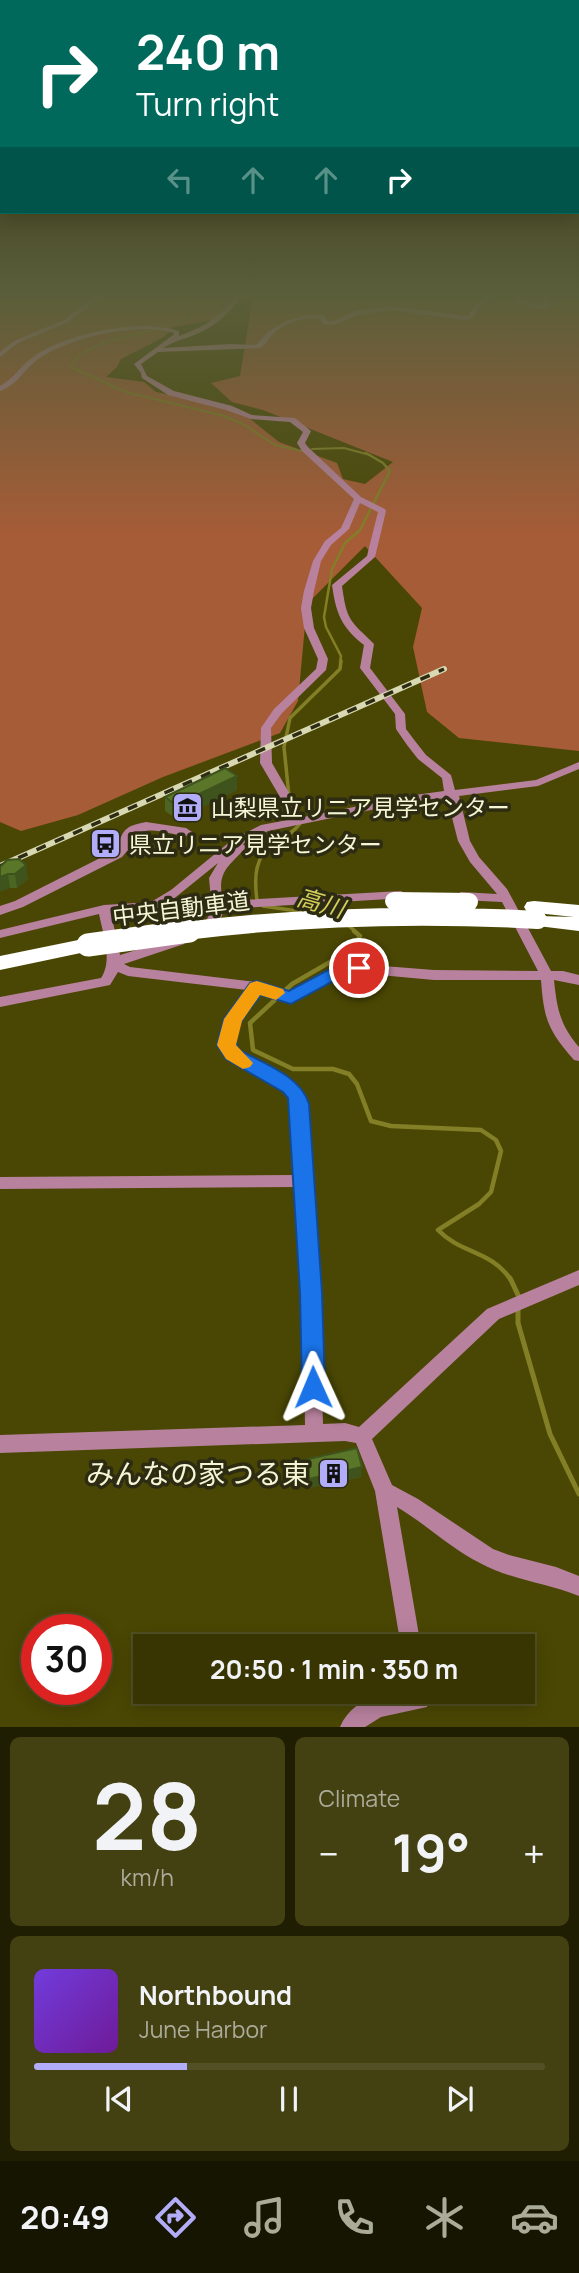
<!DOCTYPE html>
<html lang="en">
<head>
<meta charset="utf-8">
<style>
  :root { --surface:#383503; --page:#434012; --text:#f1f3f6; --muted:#abab9a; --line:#525025; --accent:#b2adf9 }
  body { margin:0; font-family:Manrope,"Noto Sans JP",sans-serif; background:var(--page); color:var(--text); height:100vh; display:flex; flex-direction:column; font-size:26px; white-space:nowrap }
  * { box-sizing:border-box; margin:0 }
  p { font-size:23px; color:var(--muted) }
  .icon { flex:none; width:38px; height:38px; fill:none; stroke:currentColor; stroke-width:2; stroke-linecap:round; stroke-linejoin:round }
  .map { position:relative; height:1727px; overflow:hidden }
  .side { display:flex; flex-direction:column; gap:10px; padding:10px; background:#1f1d02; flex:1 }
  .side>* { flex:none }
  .hud { position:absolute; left:0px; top:0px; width:579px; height:214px; box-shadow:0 4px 18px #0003,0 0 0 2px var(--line); background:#00695c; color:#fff; overflow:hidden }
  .speed { position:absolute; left:21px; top:1614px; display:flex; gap:14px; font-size:35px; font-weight:700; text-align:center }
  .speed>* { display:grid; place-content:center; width:91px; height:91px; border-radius:50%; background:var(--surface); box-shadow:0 4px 18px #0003,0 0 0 2px var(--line); line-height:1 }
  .speed .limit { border:10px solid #d22; background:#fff; color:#111 }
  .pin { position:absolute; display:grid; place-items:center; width:60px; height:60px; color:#fff; margin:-30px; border:4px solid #fff; border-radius:50%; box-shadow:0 2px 7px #0007 }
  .me { position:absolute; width:77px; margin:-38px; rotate:359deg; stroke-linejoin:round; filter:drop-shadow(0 0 5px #0008) }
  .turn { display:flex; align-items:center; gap:24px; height:147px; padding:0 21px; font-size:32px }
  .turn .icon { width:91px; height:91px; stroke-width:2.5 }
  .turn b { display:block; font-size:49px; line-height:60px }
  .lanes { display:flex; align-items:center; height:66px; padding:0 21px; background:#0003; justify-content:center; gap:35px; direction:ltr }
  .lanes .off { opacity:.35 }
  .big { font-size:52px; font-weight:700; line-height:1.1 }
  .side .widget { flex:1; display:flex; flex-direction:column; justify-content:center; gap:10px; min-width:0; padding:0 24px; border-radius:10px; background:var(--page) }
  .side .dial { align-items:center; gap:0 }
  .dial b { font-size:91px; line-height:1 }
  .song { display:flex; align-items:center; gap:21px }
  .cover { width:84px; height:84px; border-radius:10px; background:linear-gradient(135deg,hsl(260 70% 55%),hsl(280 70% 35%)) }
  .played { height:7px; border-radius:4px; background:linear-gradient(90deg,var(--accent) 30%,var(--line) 30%) }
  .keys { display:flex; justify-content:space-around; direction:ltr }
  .heat { display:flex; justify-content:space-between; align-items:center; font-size:38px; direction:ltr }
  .side .tiles { flex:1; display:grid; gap:10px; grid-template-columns:1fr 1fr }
  .widget:last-child { grid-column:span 2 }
  .trip { position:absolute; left:133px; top:1634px; width:402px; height:70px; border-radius:0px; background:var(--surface); box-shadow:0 4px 18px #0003,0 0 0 2px var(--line); font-weight:700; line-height:70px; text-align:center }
  .tab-bar { display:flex; height:112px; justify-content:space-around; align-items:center; background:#161501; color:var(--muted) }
  .tab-bar .icon { width:49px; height:49px }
  .tab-bar .active { color:var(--accent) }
  .tab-bar b { font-size:32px; color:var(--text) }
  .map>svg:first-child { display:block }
  .forest { fill:#a55c37 }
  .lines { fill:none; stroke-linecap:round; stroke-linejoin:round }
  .stream-far4 { stroke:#837f26; stroke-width:2 }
  .stream-far3 { stroke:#837f26; stroke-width:2.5 }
  .stream-far2 { stroke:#837f26; stroke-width:3.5 }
  .stream-far1 { stroke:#837f26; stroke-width:4.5 }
  .stream { stroke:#837f26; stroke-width:5 }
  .minor { fill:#b8829e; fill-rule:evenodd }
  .highway { fill:#fff; fill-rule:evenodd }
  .rail-casing { stroke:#d8d8b3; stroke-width:6 }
  .rail { stroke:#2d2c13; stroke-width:3.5; stroke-dasharray:10; stroke-linecap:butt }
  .highway-bridge-far1 { stroke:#fff; stroke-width:18 }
  .highway-bridge { stroke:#fff; stroke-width:23 }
  .wall { fill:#4d6523 }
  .shaded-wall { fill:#3f531d }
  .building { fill:#5a7629; stroke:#3f531d; stroke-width:2 }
  .route { fill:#1a73e8; stroke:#114b97; stroke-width:2 }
  .slow { fill:#f59e0b }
  .labels { text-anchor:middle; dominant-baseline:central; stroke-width:7; stroke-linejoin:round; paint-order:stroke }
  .poi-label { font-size:23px; fill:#f6f6d7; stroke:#2d2c13; text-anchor:start }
  .street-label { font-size:23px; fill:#f6f6d7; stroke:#2d2c13 }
  .water-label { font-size:24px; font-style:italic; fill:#d4ce5a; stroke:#2d2c13 }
  .near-poi-label { font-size:28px; fill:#f6f6d7; stroke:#2d2c13; text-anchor:end }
</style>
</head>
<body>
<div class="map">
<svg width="579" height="1727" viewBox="0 0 579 1727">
  <rect width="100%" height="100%" fill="#4a4704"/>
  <path class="forest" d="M0,292h207l21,3 3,6 -13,18 -45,8 -9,10 -43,22 -4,8 -11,10 38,5 12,10 82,17 41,33 58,21 6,16 22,5 28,-22 -130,-52 -31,-8 -21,-19 29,-7 12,-74 50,-10h277v459l-120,-13 -32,-26 -14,-65 9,-39 -57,-62 -58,58 -9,97 -18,32 -117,44 -85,38 -57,16 -21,-9z"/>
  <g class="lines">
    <path class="stream-far4" d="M162,328l28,-12 1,-3 -10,-12 7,-9
      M158,329c-25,7 -77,13 -87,38l55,25 98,24 19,8 32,21 27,6
      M312,449l32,-1 26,7"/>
    <path class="stream-far3" d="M340,663l1,-7 -15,-29 -2,-10 8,-48 13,-26 15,-13 30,-59 -7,-8 -17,-10"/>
    <path class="stream-far2" d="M289,796l-5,-49 6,-29 50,-49 1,-8
      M257,901c-3,-23 -3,-46 19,-59 11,-6 19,-11 26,-21
      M263,906l41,6
      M348,925l8,7"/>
    <path class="stream-far1" d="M354,931l6,5 -9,14 -59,34 -42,39 3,27 40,19h40l16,5 8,10 14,37 20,5 90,4 15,10 5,11 -10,41 -12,12 -41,26c23,24 53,20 73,50"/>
    <path class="stream" d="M510,1278l9,19
      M518,1309v14l32,111 29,60"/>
    <path class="minor" d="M101,292h7l-40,30 -50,21 -18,14v-5l14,-11 50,-21z
      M238,292h6c-13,20 -27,34 -50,43 -10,4 -22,7 -31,13l67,-4 26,1 13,-14 17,-10 21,-6h16l5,6h5l22,-10 36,-5 74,10h3c7,-11 17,-24 31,-24l-18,13 -9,13 -7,2 -74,-10 -34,5 -23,10 -11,-1 -3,-5c-17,-2 -36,4 -48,16 -5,5 -6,10 -12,13l-102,4 -17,12 6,12 27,15 58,15 20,9 43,3 16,13 -6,12 3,4 53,50 24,12 1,2 -11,46 -33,29c5,36 8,34 32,58l-4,24 35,46 1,15 9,12 11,14 25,20 4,15 81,-10 43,-18v7l-41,17 -79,10 11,45 9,16 28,32 44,82h12l16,4v10l-25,-5c3,29 6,45 25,67v14l-5,-1c-26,-30 -30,-40 -33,-80h-107l-87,-8 -56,31 -31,-10 -20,27 -6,24c23,27 57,25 72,60l13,189 4,131 22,-1 14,4 128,-118 92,-39v15l-80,34 -127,120 20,46 26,14 75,50 16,6 47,12 23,9v20c-32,-13 -68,-16 -99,-33 -30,-15 -54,-39 -83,-56l24,140h-20l-26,-156 -19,-48 -11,-2 -345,12v-18l305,-10 -2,-132 -7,-106 -296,2v-12l296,-2 -4,-71c-13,-29 -54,-31 -72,-59l6,-26 21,-29 -119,-14 -10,-4 -8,13 -110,22v-10l101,-19c12,-18 2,-44 -2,-64l-99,24v-8l104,-25 47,-3 20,-12 61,-50 29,-15 32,-6 -33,-56 1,-35 13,-19 42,-40 2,-10 -14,-31 -3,-20 3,-17 9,-30 12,-20 16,-13 13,-29 -52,-48 -5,-8 6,-11 -13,-10 -39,-3 -25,-9 -58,-15 -26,-17 -1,-5 -7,-9 39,-29 1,-2c-36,-12 -106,5 -137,27 -13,10 -20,25 -37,31v-5c14,-7 20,-20 33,-29 33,-24 107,-39 146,-26v5c26,-9 44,-21 59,-44zM360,503l18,9 -11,44 -35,29c4,28 9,42 32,60l-4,23 35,46 1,15 11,16 11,14 24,19 2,13 -29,4 -112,22 -31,-54 -1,-35 11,-15 44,-43 2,-11 -14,-31 -3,-20 3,-17 7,-30 10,-16 18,-16zM447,798l11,43 12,21 27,32 -36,-2 -6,4 6,4 41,2 36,69 -104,-1 -89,-7 -55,30 -33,-11 -127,-15 -6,-3 60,-20 2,-3 -7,-4 -59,18 -9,-42 42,-3 13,-5 52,-42 -9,15 3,32 -5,9 -9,9 6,4c11,-3 18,-13 20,-23l181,-11 2,-3 -6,-4 -178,10c-7,-30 6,-34 23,-54l-3,-3 25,-13 147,-30z
      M514,292h6l2,8 11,4 11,1 -1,-9 9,-4h8l-12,6 3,9c-11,4 -23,-1 -34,-5z
      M146,822l40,6 6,4 -6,4c-20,-2 -40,-13 -56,3l-2,11 -6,7 -99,50 -23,8v-9l15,-5 99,-50c11,-18 5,-24 32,-29z
      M429,1692l1,7 -3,8 -46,10 -16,10h-25c15,-35 56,-35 89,-35z"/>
    <path class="highway" d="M534,901l45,4v26l-41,-5 -3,-5 3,-5 36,1 -47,-5 -3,-5 3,-5z
      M88,938l7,2 3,5 -3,5 -95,20v-14z"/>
    <defs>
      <path id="rail" d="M0,866l444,-197"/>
    </defs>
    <use href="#rail" class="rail-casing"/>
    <use href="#rail" class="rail"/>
    <path class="highway-bridge-far1" d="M394,901l75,1
      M176,932c120,-15 241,-19 362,-12"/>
    <path class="highway-bridge" d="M88,945l101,-14"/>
  </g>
  <path class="wall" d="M237,790l-60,29 -12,-8v-14z
    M0,867l28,12 -11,9h-7z
    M304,1460l57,17 -53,11 -4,-19z"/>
  <path class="shaded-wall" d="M237,776v14l-60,29 -1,-14z
    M26,865l2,14 -11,9 -2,-14z
    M8,874l2,14 -10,4v-15z
    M362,1467l-1,10 -53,11 1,-9z"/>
  <path class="building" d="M225,768l12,8 -61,29 -11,-8z
    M19,859l7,6 -11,9h-7l-8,3v-10l7,-7z
    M357,1448l5,19 -53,12 -5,-19z"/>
  <linearGradient id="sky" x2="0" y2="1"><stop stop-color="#292702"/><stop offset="0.55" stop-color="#5a5e3a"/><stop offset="1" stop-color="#5a5e3a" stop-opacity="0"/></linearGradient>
  <rect width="579" height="534" fill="url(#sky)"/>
  <path class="route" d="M345,961l20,3 3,4 -9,6 -11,-1 -57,31 -30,-9c-11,14 -33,37 -22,55 24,13 62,26 70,54l13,189 3,94 -4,8 -8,3 -8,-3 -3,-8 -2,-94 -12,-195 -5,-6 -57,-33 -9,-14 7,-26 26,-36 7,-2 32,10z"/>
  <path class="slow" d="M257,981l26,8 2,4 -9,7 -16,-5 -18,26 -6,24 17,18 -3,4 -7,2 -17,-10 -9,-14 7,-26 26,-36z"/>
  <defs>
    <symbol id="museum-square" viewBox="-11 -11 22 22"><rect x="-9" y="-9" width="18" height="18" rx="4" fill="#b2adf9" stroke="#2d2c13"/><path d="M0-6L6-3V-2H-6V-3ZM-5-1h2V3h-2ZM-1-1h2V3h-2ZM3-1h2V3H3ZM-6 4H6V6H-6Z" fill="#111"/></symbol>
    <symbol id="bus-square" viewBox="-11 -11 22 22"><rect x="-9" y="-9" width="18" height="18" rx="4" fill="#b2adf9" stroke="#2d2c13"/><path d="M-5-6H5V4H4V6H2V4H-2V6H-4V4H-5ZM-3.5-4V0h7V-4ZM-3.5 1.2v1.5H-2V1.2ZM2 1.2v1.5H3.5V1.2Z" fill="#111"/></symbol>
    <symbol id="building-square" viewBox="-11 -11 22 22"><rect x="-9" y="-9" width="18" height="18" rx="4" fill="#b2adf9" stroke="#2d2c13"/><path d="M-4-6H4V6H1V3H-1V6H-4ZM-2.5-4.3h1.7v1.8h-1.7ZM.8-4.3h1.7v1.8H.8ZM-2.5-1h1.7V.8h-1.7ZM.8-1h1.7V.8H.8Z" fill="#111"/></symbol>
  </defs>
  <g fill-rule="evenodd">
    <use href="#museum-square" x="170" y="790" width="35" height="35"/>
    <use href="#bus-square" x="88" y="826" width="35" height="35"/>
    <use href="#building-square" x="316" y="1456" width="35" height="35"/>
  </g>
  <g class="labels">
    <g class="poi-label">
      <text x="211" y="807">山梨県立リニア見学センター</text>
      <text x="129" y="844">県立リニア見学センター</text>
    </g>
    <g class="street-label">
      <text transform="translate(181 908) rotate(-7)">中央自動車道</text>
    </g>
    <g class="water-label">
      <text transform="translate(321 902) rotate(16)">高川</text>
    </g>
    <g class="near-poi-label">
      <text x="310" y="1473">みんなの家つる東</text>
    </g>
  </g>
</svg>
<div class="speed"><div class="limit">30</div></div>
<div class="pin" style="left:359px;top:968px;background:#d93025"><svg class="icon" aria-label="arrive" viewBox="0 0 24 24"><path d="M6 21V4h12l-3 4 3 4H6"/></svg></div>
<svg class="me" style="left:313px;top:1387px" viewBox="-20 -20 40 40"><path d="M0-17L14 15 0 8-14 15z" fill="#1a73e8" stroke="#fff" stroke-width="4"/></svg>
<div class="trip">20:50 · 1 min · 350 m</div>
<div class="hud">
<div class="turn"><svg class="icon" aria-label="right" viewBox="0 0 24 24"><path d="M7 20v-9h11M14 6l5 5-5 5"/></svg><div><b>240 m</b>Turn right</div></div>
<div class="lanes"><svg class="icon off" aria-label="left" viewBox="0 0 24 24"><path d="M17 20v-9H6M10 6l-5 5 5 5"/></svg><svg class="icon off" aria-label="ahead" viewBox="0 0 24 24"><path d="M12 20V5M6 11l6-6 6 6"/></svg><svg class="icon off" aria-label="ahead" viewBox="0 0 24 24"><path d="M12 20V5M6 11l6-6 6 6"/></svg><svg class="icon" aria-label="right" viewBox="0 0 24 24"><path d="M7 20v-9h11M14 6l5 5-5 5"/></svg></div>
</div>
</div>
<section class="side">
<div class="tiles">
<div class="widget dial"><b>28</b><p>km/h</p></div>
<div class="widget"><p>Climate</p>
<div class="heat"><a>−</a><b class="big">19°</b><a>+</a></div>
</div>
<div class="widget">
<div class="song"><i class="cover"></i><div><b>Northbound</b><p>June Harbor</p></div></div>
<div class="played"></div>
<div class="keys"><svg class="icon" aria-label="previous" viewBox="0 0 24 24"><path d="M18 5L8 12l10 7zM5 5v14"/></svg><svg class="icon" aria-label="pause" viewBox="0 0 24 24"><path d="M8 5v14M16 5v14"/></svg><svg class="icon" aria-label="next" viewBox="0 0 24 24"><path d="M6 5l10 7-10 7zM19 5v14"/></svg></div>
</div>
</div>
</section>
<nav class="tab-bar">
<b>20:49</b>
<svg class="icon active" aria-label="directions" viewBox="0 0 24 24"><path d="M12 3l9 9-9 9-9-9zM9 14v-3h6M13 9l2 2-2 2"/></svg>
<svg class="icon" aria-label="music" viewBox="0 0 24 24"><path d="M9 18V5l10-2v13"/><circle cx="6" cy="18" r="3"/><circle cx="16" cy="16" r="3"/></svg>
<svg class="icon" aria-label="phone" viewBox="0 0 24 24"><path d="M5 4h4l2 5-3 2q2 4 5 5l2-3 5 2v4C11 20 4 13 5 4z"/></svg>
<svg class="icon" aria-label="climate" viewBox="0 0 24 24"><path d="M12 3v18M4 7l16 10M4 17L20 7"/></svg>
<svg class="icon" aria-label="car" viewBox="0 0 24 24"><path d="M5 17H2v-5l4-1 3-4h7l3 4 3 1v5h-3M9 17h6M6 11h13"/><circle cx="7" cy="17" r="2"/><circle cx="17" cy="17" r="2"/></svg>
</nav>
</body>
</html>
